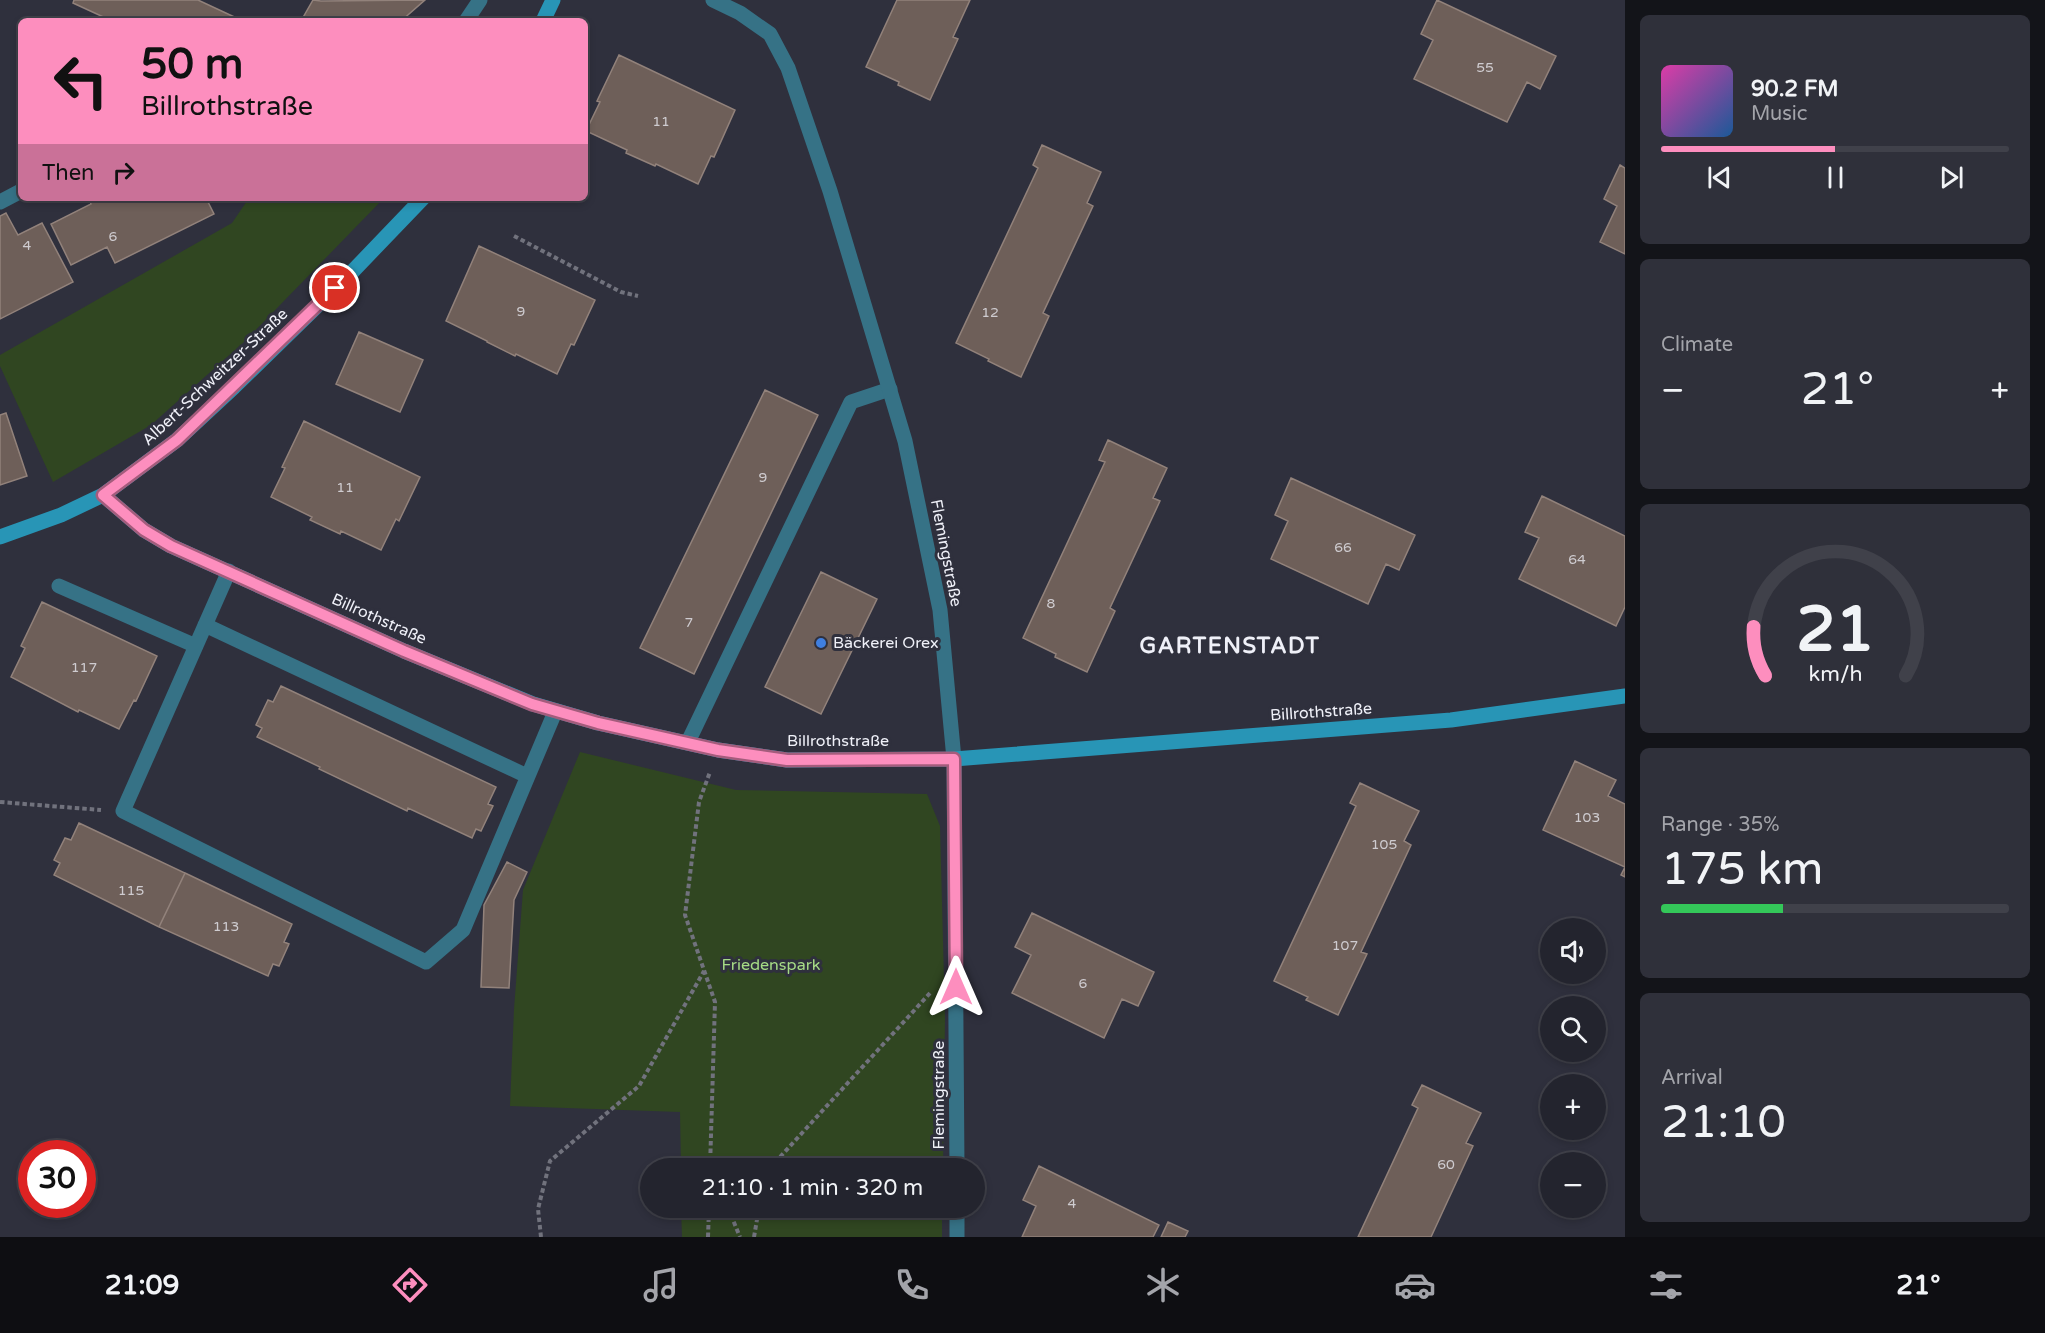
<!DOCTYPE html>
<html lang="en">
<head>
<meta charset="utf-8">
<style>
  :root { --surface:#23242e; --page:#2f303a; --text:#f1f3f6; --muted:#a3a4aa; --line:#40414a; --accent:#fd8ebe }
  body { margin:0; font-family:"Varela Round",sans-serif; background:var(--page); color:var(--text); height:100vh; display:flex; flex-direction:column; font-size:22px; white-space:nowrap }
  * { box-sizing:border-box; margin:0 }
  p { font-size:20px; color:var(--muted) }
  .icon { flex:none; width:33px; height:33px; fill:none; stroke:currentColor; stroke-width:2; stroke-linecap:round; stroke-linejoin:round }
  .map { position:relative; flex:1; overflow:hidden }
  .sheet { display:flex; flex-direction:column; gap:15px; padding:15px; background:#131419; width:420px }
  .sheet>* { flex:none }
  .guide { position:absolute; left:18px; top:18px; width:570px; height:183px; border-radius:9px; box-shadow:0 3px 9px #0003,0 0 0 2px var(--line); background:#fd8ebe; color:#111; overflow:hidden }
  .fabs { position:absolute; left:1540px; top:918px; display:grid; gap:12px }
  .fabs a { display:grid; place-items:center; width:66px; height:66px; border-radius:50%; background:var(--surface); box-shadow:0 3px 9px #0003,0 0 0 2px var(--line); font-size:30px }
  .speed { position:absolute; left:18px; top:1140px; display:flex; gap:12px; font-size:30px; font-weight:700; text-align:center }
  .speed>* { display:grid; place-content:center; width:78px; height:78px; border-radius:50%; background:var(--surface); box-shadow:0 3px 9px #0003,0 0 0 2px var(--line); line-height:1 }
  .speed .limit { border:9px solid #d22; background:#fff; color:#111 }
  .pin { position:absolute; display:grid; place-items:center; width:51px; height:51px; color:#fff; margin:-26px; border:3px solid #fff; border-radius:50%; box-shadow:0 2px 6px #0007 }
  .me { position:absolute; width:66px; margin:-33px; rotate:0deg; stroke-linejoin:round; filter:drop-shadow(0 0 4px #0008) }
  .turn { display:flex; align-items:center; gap:21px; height:126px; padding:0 24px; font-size:27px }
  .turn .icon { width:78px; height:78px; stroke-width:2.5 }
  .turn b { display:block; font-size:42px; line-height:51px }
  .then { display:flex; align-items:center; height:57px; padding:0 24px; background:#0003; gap:12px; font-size:22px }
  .big { font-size:45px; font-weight:600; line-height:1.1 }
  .sheet .widget { flex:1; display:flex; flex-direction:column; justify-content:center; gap:9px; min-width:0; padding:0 21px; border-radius:9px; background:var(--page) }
  .sheet .dial { align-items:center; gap:0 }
  .dial svg { height:156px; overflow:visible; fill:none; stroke:var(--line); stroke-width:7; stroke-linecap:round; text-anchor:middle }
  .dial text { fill:var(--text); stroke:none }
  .song { display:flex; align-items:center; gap:18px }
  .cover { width:72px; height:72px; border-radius:9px; background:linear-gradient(135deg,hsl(320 70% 55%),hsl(210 70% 35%)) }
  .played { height:6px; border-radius:3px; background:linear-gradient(90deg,var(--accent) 50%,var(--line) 50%) }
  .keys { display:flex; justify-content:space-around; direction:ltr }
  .heat { display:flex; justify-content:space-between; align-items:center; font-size:33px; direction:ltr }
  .charge { height:9px; border-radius:4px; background:linear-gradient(90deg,#34c759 35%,var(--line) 0) }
  .trip { position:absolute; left:640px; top:1158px; width:345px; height:60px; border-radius:30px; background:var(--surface); box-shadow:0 3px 9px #0003,0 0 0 2px var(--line); font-weight:600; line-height:60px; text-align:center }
  .menu { display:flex; height:96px; justify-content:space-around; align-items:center; background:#0e0e12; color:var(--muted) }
  .menu .icon { width:42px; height:42px }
  .menu .active { color:var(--accent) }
  .menu b { font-size:27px; color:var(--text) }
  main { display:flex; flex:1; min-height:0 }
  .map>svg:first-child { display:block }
  .green { fill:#304621 }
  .building { fill:#6e5f59; stroke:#92827b; stroke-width:1.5 }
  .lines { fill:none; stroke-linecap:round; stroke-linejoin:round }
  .path { stroke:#71727d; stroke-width:4; stroke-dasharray:4.5 3; stroke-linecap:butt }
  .lane { stroke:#367286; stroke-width:15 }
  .street { stroke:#367286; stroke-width:15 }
  .secondary { stroke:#2895b6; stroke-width:15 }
  .route-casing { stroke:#a45c7c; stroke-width:15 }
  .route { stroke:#fd8ebe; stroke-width:10 }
  .shop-dot { fill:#3f7fe0; stroke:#2f303d; stroke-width:2 }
  .labels { text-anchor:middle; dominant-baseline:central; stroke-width:6; stroke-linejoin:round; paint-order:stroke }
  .number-label { font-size:14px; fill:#cfccd0 }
  .street-label { font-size:16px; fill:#eff0f8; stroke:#2f303d }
  .poi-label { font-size:16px; fill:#eff0f8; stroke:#2f303d; text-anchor:start }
  .park-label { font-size:16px; fill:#a6db86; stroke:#2f303d }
  .district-label { font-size:22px; font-weight:bold; letter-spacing:1.5px; fill:#eff0f8; stroke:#2f303d }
</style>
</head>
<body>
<main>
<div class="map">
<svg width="1625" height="1237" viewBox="0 0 1625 1237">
  <rect width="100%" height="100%" fill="#2f303d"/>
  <path class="green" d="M249,198h135l-139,143 -94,84 -98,57 -53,-116v-11l232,-132z
    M580,752l156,38 191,4 13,32 5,192 -2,150h-262l-1,-56 -170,-6 4,-97 9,-119z
    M681,1208h261v29h-260z"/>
  <path class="building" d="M74,0h124l45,21h-131l-39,-18z
    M313,0l8,1 104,-1 -24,21h-100z
    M897,0h73l-17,37 5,2 -28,61 -32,-15 1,-3 -33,-15z
    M1437,0l119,56 -16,33 -13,-7 -20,40 -93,-43 19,-39 -12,-6z
    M619,55l116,55 -21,47 -3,-1 -13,28 -42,-20 -1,2 -29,-13 1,-3 -41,-19 14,-29 -3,-1z
    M1042,145l59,27 -14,31 6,3 -50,107 6,3 -28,61 -33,-16 1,-2 -33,-16 82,-175 -5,-3z
    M1620,165l5,3v86l-25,-12 17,-36 -13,-7z
    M88,198h118l8,16 -99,49 -8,-16 -36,18 -20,-41 40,-20z
    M6,213l12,22 24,-12 31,59 -73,37v-103z
    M479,246l116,54 -21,45 -3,-1 -14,30 -41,-20 -1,2 -28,-14v-1l-41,-20z
    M359,332l64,28 -23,52 -64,-28z
    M765,390l53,25 -124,259 -54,-26z
    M6,413l21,63 -27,9v-70z
    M304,421l116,56 -21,44 -3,-2 -15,31 -40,-19 -1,3 -30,-14 2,-3 -41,-20 14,-29 -3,-1z
    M1108,440l59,28 -14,30 7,3 -50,107 5,3 -28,61 -32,-15 1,-3 -33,-16 82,-176 -6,-2z
    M1291,478l124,57 -16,35 -13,-6 -18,40 -97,-45 17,-38 -13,-6z
    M1542,496l83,40v71l-9,19 -97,-47 20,-41 -14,-6z
    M821,572l56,27 -56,115 -56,-27z
    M42,602l115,54 -21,45 -2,-1 -15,29 -40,-19 -1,2 -67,-35 14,-29 -4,-2z
    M281,686l215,101 -8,17 5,2 -12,25 -5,-2 -4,9 -64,-30 -1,3 -88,-42 1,-2 -63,-30 5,-9 -6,-3 12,-25 5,2z
    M1575,761l41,19 -8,16 17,8v73l-4,-2 4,-8 -82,-37z
    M1360,783l59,28 -15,30 7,4 -50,107 6,2 -29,61 -32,-15 2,-3 -34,-16 82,-175 -6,-3z
    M79,823l106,50 -26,54 -105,-52 6,-12 -6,-3 11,-22 6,2z
    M507,862l20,10 -13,28 -5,88 -28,-1 3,-82z
    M185,873l107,51 -8,18 5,2 -10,22 -6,-2 -5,12 -109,-49z
    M1032,913l122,59 -16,34 -16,-7 -18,39 -92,-45 19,-38 -16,-8z
    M1422,1085l59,28 -15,30 7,3 -42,91h-73l60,-129 -6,-3z
    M1039,1166l120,59 -6,12h-131l14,-31 -13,-6z
    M1168,1222l20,9 -3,6h-24z"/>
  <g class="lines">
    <path class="path" d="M514,236l107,56 17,4
      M0,802l101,8
      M710,1168l5,-166 -30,-87 14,-113 11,-30
      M770,1168l161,-176
      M728,1208l12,29
      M541,1237l-3,-28 12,-48 89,-75 65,-115
      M708,1237l1,-29
      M754,1237l5,-29"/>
    <path class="lane" d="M466,21l14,-21
      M0,202l21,-11
      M229,571l-106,240 303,151 37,-32 92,-218
      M59,586l137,60
      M205,625l322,151
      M688,742l163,-340 39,-13"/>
    <path class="street" d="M713,0l27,13 30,21 18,34 42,123 75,250 35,169 14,149 3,409
      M957,1208v29"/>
    <path class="secondary" d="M543,21l10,-21
      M103,495l41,35 27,16 233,105 129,53 65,19 120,27 69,10 167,-1 497,-39 174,-24
      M0,537l61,-22 42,-20 74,-55 57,-53 118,-115 71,-74"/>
  </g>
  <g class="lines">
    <defs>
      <path id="route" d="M335,288l-158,152 -74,55 41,35 27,16 233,105 128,53 66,19 120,27 69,10 167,-1 2,228"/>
    </defs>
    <use href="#route" class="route-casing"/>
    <use href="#route" class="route"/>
  </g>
  <circle class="shop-dot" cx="821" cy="643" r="6"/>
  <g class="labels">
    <g class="number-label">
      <text x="1485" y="67">55</text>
      <text x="661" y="121">11</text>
      <text x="113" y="236">6</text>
      <text x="27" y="245">4</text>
      <text x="521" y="311">9</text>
      <text x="990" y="312">12</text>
      <text x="763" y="477">9</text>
      <text x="345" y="487">11</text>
      <text x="1343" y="547">66</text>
      <text x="1577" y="559">64</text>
      <text x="1051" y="603">8</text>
      <text x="689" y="622">7</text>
      <text x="84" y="667">117</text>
      <text x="1587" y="817">103</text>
      <text x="1384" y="844">105</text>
      <text x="131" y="890">115</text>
      <text x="226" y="926">113</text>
      <text x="1345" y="945">107</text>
      <text x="1083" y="983">6</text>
      <text x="1446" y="1164">60</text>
      <text x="1072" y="1203">4</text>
    </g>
    <g class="street-label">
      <text transform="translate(215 377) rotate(-43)">Albert-Schweitzer-Straße</text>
      <text transform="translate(946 553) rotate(79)">Flemingstraße</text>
      <text transform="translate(379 619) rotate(24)">Billrothstraße</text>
      <text transform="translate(1321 712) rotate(-4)">Billrothstraße</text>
      <text x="838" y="741">Billrothstraße</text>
      <text transform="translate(939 1095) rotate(-90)">Flemingstraße</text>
    </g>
    <g class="poi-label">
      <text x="833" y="643">Bäckerei Orex</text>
    </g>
    <g class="park-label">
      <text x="771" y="965">Friedenspark</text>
    </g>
    <g class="district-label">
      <text x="1230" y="646">GARTENSTADT</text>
    </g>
  </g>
</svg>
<div class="fabs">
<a><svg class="icon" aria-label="sound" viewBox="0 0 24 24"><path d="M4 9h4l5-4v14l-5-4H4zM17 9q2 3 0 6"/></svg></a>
<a><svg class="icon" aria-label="search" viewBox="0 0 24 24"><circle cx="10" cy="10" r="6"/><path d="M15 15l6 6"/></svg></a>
<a>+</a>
<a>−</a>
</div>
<div class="speed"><div class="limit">30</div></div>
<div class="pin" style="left:335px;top:288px;background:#d93025"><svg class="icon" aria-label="arrive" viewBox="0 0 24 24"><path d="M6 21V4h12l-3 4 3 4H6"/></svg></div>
<svg class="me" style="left:956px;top:987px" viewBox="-20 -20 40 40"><path d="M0-17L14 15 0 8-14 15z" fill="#fd8ebe" stroke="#fff" stroke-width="4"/></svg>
<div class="trip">21:10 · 1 min · 320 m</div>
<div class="guide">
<div class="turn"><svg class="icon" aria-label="left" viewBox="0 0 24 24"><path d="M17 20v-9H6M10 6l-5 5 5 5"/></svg><div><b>50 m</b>Billrothstraße</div></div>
<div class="then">Then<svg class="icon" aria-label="right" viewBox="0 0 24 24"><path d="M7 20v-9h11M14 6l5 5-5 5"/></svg></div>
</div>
</div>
<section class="sheet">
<div class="widget">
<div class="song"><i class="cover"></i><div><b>90.2 FM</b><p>Music</p></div></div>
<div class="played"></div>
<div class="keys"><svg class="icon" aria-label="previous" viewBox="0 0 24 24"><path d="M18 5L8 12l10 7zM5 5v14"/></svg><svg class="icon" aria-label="pause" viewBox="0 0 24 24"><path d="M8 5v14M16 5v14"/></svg><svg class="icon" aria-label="next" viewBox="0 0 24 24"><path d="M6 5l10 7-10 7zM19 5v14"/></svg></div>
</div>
<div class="widget"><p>Climate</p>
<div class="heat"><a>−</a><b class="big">21°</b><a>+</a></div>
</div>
<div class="widget dial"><svg viewBox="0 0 100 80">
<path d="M14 69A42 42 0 1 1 86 69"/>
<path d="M14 69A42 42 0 0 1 8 44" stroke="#fd8ebe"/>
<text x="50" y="56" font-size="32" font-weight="700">21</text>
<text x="50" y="72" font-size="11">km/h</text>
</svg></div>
<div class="widget"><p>Range · 35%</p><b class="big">175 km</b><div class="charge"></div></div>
<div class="widget"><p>Arrival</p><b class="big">21:10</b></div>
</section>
</main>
<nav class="menu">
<b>21:09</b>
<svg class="icon active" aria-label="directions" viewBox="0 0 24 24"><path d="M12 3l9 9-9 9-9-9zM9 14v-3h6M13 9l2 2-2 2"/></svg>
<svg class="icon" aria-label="music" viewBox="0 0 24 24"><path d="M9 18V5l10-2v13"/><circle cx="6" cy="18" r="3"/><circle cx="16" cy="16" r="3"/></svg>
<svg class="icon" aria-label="phone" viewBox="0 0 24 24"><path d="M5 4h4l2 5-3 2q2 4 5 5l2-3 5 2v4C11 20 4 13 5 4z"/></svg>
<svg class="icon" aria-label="climate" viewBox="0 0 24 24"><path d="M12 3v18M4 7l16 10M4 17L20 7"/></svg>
<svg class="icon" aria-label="car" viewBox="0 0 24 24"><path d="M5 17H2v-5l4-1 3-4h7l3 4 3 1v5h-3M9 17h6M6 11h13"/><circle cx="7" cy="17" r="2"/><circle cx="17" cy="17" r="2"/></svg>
<svg class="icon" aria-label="filters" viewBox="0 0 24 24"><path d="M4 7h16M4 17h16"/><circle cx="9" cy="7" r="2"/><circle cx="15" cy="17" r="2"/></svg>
<b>21°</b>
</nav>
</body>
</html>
